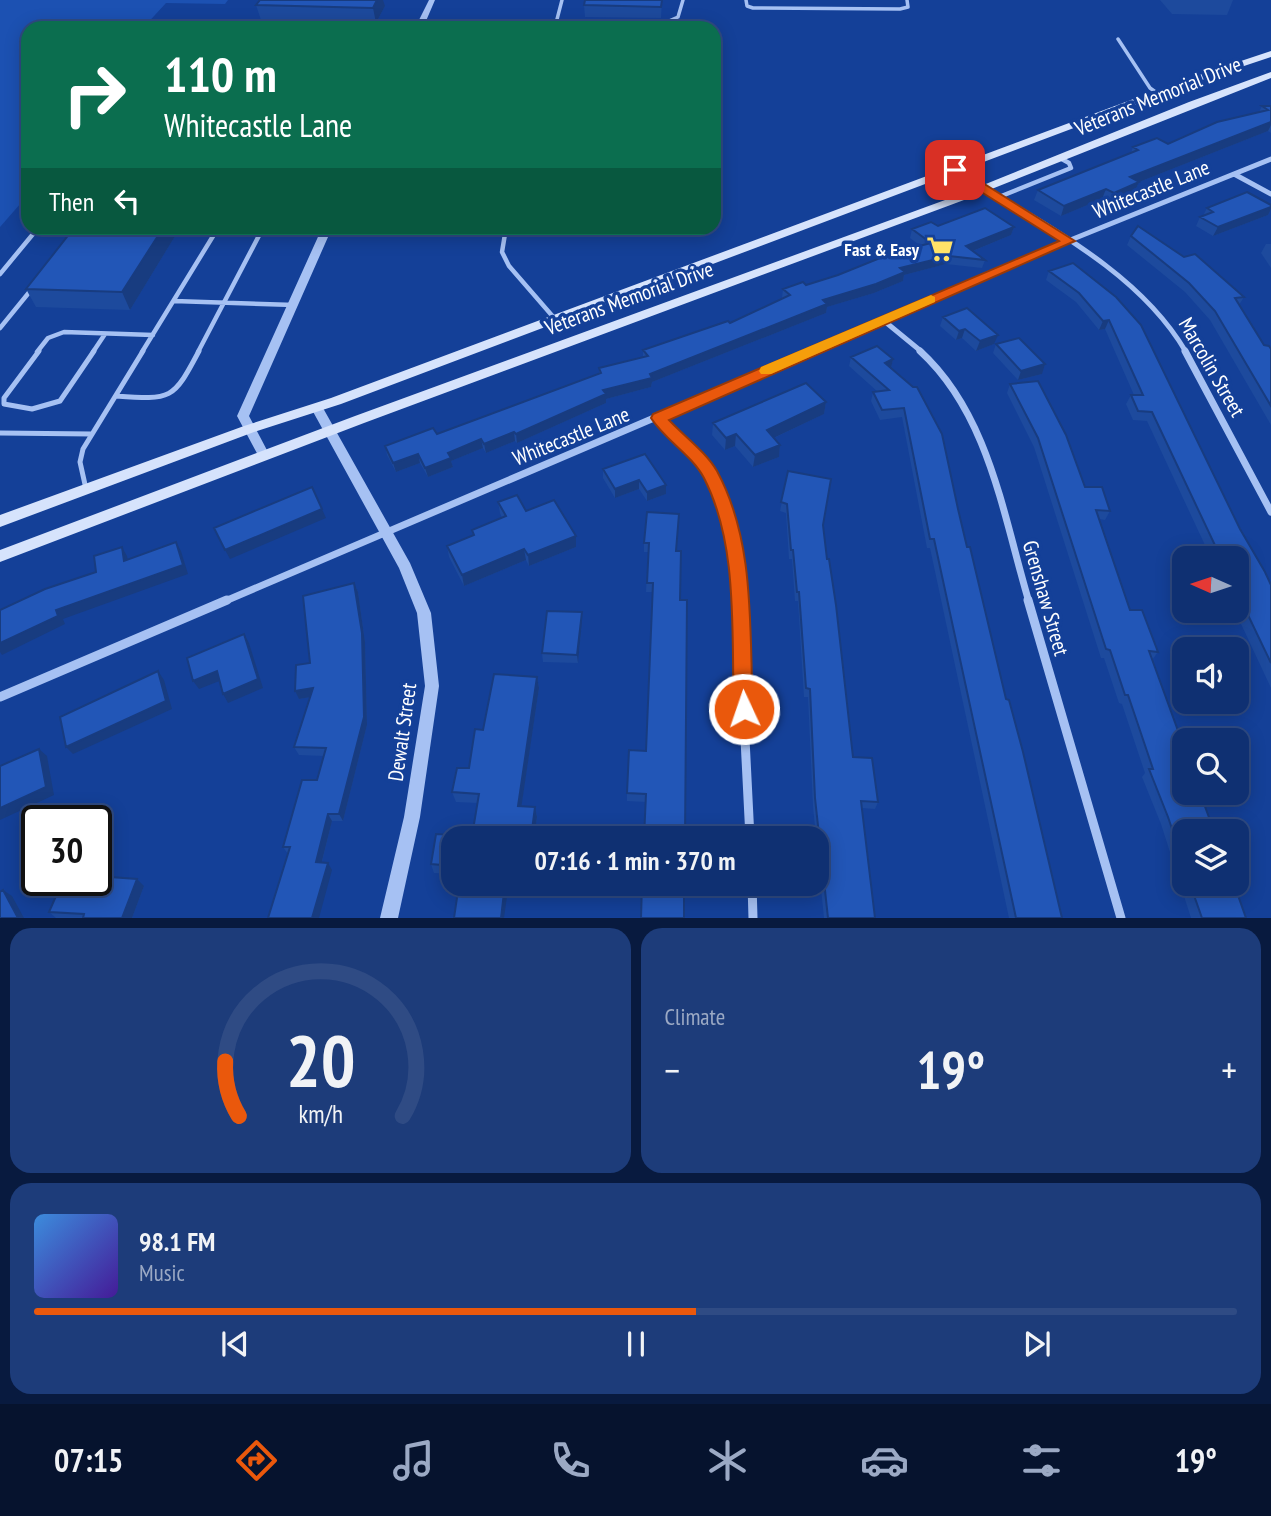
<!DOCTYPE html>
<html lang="en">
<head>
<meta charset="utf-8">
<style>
  :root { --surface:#0f3072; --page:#1d3c7a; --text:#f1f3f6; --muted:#9ba9c4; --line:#2f4b84; --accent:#ea580c }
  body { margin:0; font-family:"PT Sans Narrow",sans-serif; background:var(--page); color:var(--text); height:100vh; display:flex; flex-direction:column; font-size:26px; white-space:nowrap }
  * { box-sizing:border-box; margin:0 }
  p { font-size:23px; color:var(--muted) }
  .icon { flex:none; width:38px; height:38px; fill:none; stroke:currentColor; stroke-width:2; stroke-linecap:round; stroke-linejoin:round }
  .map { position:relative; height:918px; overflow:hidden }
  .sheet { display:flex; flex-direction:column; gap:10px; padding:10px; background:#081a3f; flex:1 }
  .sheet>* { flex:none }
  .banner { position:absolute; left:21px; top:21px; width:700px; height:214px; border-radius:21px; box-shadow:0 4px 18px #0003,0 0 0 2px var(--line); background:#0b6e4f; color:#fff; overflow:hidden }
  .needle { width:46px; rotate:273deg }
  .buttons { position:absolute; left:1172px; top:546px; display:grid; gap:14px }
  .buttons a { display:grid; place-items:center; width:77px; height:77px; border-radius:14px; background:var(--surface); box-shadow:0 4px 18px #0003,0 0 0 2px var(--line); font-size:35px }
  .speed { position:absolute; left:21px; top:805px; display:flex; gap:14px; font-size:35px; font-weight:700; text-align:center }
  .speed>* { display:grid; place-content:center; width:91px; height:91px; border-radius:50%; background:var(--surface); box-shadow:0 4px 18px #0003,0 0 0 2px var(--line); line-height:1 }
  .speed .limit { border:4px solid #111; border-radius:10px; background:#fff; color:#111 }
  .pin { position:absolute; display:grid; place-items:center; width:60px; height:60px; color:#fff; margin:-30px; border-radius:14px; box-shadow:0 4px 10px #0006 }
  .me { position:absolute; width:77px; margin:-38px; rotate:357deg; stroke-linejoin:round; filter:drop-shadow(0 0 5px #0008) }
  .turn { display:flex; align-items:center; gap:24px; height:147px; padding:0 28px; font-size:32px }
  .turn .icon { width:91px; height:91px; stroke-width:2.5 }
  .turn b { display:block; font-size:49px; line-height:60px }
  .then { display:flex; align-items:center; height:66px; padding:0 28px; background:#0003; gap:14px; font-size:26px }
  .big { font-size:52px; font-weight:700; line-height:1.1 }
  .sheet .tile { flex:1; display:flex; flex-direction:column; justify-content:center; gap:10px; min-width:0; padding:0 24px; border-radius:21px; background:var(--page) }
  .sheet .dial { align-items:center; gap:0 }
  .dial svg { height:182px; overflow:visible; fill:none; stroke:var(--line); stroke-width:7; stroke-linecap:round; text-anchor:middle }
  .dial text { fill:var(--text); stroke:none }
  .song { display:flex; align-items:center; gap:21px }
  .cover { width:84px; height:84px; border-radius:10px; background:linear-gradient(135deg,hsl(210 70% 55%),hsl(260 70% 35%)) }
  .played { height:7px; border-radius:4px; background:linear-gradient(90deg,var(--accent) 55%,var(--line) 55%) }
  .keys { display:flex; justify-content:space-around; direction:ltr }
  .heat { display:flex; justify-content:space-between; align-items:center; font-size:38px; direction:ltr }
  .sheet .tiles { flex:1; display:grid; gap:10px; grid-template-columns:1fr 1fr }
  .tile:last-child { grid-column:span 2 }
  .trip { position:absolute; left:441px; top:826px; width:388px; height:70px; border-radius:21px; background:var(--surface); box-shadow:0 4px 18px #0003,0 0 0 2px var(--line); font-weight:700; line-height:70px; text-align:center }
  .tabs { display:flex; height:112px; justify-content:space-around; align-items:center; background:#06132e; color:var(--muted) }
  .tabs .icon { width:49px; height:49px }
  .tabs .selected { color:var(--accent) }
  .tabs b { font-size:32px; color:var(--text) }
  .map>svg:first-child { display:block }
  .green { fill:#1c51b2 }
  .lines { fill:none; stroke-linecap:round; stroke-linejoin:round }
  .service-far2 { stroke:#a6c1f3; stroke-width:3.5 }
  .service-far1 { stroke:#a6c1f3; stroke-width:4.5 }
  .service { stroke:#a6c1f3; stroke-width:5 }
  .minor-far2 { stroke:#a6c1f3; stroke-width:5 }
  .minor-far1 { stroke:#a6c1f3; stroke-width:7 }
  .minor { stroke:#a6c1f3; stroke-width:9 }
  .tertiary { fill:#a6c1f3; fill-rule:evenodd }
  .secondary { fill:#d6e3fc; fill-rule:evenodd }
  .wall { fill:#1d4a9d }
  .shaded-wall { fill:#183c80 }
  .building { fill:#2256b7; stroke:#183c80; stroke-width:2 }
  .route { fill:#ea580c; stroke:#983908; stroke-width:2 }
  .slow { fill:#f59e0b }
  .labels { text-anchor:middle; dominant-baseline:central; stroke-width:7; stroke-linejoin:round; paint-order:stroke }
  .far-poi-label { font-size:18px; font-weight:bold; fill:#fff; stroke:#144098; text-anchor:end }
  .street-label { font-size:21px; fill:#fff; stroke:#144098 }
</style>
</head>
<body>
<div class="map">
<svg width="1271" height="918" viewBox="0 0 1271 918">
  <rect width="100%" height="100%" fill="#144098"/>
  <path class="green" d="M0,0h228l-3,4 -59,-1 -23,25h-115v167l-28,32z"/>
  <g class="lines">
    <path class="service-far2" d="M746,0l1,6 6,2 147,1 8,-2 -1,-7
      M556,24l104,1 18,-8 5,-17
      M555,27l7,-27
      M1118,39l32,49 7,5"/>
    <path class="service-far1" d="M999,197l72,-29 -2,-5 -9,-5
      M506,228l-4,24 7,14 46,53
      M0,274l38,-46
      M174,301l120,4
      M0,328l31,-38
      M37,352l11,-14 16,-6 89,3
      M93,352l12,-18
      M142,352l76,-124
      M198,352l65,-124"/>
    <path class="service" d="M39,351l-35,47v6l28,5 28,-8 34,-50
      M116,396c56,4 57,4 83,-45
      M0,433l92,1
      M86,489l-6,-27 3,-13 60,-98"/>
    <path class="minor-far2" d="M955,170c81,51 182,98 231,182
      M1234,174l37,20
      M883,320l39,32
      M807,352l261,-111 203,-82"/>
    <path class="minor-far1" d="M920,351c69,63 83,164 109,251
      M1185,351l86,161
      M659,418c60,59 75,101 79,184
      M223,602l588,-251"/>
    <path class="minor" d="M738,600l12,238
      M1028,600l93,318
      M0,697l227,-97
      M752,884l1,34"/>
    <path class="tertiary" d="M429,0h6l-12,28h-8z
      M322,228h10l-83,188 20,38 -6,4 -4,-1 -22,-41z
      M317,404l6,4 87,155 21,50 8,73 -19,131 -22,101h-18l24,-101 21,-131 -8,-73 -18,-45 -88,-160z"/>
    <path class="secondary" d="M1271,51v6l-75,25 -855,322 -87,28 -254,95v-12l244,-89 87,-28 859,-320z
      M1271,72v6l-307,122 -600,223 -364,139v-12l355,-134 601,-220 233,-94z"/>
  </g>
  <path class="wall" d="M662,0l-1,18 -76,-1 -1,-12z
    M1160,0h73l-6,15 -55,-1z
    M256,5l129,1 -9,17 -115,-3z
    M1262,106h9v27l-3,-2 -129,51 -5,11 -25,10 -7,-4 -41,17 -27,-16 4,-10 93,-37 2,-6 35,-3 91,-32z
    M1271,205v4l-3,6 -55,21 -17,-10 4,-9 3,-1 4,-8z
    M938,226l76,1 -3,8 -38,16 12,9 -3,8 -36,-4 -42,11 -1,6 -29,12 -47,14 -1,6 -174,69 -1,5 -45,12v4l-89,40 -2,-2 -29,12 -3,-5 -32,13 2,6 -25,10 -8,-14 -24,9 -9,-17 -2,-9 52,-12 162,-60v-6l44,-11v-7l87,-27 53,-24 -1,-1 1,-9 23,-4 32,-10 83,-29 -11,-8 2,-9z
    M74,228h106l-50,82 -94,-3 -10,-18z
    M1131,236l113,61 -5,8 25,40 7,4v76l-61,-105 -25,-28 -58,-47z
    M1266,244h5v24l-10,-15z
    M1049,271l67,26 155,288v103l-36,-77h2v-53h-26l-64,-137 -14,-1 -7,-16 5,-9h3l-29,-66 -6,1 -23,-28 -30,-22z
    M943,317l51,27 -18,7 -14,-13 -6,2 -16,-14z
    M996,344l46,30 -24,6 -25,-27z
    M851,357l42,2 -2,9 67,141 104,409h-53l-79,-370h-3l-25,-131 -22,3 -9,-19 2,-9h5l-29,-26z
    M1010,384l75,103 25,24 -5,9 -6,-1 31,91 28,42 -6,8 33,171v53h49l12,34h-55l-30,-94 -19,-47 3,-4 -23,-69 -3,-1 -15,-45h-3l-67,-211 -27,-54z
    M826,402l-2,12 -50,24 6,7 -1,12 -26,10 -18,-21 -10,4 -13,-15 1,-12z
    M603,469l63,16v9l-19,7 -8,-12 -24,9 -12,-20z
    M788,471l35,54 4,34 26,198 25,45 -3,7 -13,-1 13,110h-51l-7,-69v-11h-1l-3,-32 -5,-109h-4l-6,-96h-3l-3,-42h-3l-3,-46 -6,-2z
    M498,502l28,9 50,36 -47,19 -3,-6 -62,26 -15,-29 -2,-11 26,-11 -1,-5 30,-12 -2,-5z
    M679,514l-33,288 -19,-1v-8l19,-42 7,-159h-7l2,-40h-4v-9z
    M354,583l4,9 7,50 2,83 -24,96h-11l-10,41 10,8 -44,-16 -5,-7 34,-67 7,-24 -25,-1 -5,-8 16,-50 -11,2 11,-36z
    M582,621l-4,42 -35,-1 -1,-9z
    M494,674l43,3 2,11 -18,119h14l2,10 -3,21h-81v36l-19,-1 -3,-9 5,-30 36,2 6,-33 -22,-1 -4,-10 5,-24h12l6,-39 8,1z
    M144,886l-12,32h-76l-7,-6z"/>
  <path class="shaded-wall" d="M377,0h6l2,6 -9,17 -3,-15z
    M1271,122v3l-3,6 -129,51 -5,11 -25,10 5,-10 16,-16z
    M1106,189l-4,10 -41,17 3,-10z
    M1271,207v2l-3,6 -55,21 5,-9z
    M1014,227l-3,8 -48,20 3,-9z
    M163,228h17l-50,82 -8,-18z
    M949,256l-3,8 -42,11 -1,6 -29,12 -47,14 -1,6 -174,69 -1,5 -45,12v4l-89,40 -1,-9 87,-44 47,-16 173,-74 77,-32z
    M1109,320l-4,9 -6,1 4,-9z
    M965,329l-3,9 -6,2 3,-9z
    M998,335l-4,9 -18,7 4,-10z
    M893,359l-2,9 -6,-5z
    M1045,364l-3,10 -24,6 3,-9z
    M826,402l-2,12 -59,28 2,-12z
    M514,432l1,9 -29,12 -2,-9z
    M736,434l-1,12 -10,4 1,-12z
    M481,439l2,9 -32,13 2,6 -25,10 -3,-9 23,-15z
    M780,445l-1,12 -26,10 2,-12z
    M418,454l2,9 -24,9 -3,-9z
    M639,480v9l-24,9v-9z
    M666,485v9l-19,7v-9z
    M322,509l4,9 -96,41 -5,-9z
    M576,536v11l-47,19 -1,-11z
    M176,542l5,9 7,23 -125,45 2,5 -63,31 -2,-3v-9z
    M122,547l5,9 3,14 -6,-9z
    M524,549l2,11 -62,26 -2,-11z
    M354,583l4,9 7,50 2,83 -24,96 -4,-7z
    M582,612v9l-4,42 -1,-8z
    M244,634l5,9 14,45 -35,15 -5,-9z
    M158,671l6,9 8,29 -99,45 -7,-7z
    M217,671l5,9 -23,9 -6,-8z
    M537,677l2,11 -19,128 -2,-10z
    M313,688l4,8 -18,3 -4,-8z
    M39,749l8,7 7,39 -54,25v-12z
    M535,807l2,10 -3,21h-3z
    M328,814l4,7 -12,48 -4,-7z
    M328,863l4,7 -13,48h-7z
    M137,879l7,7 -12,32h-10z
    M505,884h1l2,5 -4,29h-3z
    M3,890l9,6 12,22h-6z"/>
  <path class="building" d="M260,0h117l-4,8 -117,-3z
    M585,0h77l-1,7 -77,-2z
    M1262,106h9v16l-141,55 9,5 -25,11 -8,-4 -42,17 -26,-16 100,-40 -5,-3 24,-9 11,6 49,-22 51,-12z
    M1247,192l24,13v2l-53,20 -18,-10 13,-5 -6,-4z
    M985,208l29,19 -48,19 19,14 -36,-4 -49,12 5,4 -29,12 -53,16 4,4 -177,70 2,4 -49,12 3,4 -90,40 -2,-2 -30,12 -3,-5 -33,14 3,5 -26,10 -7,-14 -25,9 -8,-17 48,-18 4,6 164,-61 -2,-5 49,-12 -5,-6 85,-29 2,2 60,-28 -7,-6 20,-7 3,3 32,-10 57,-23 36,-9 -19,-14 19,-7 7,4z
    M1138,226l46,31 11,-3 49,43 -9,1 29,47 5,1 2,3v57l-56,-95 -26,-28 -58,-47z
    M74,228h89l-41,64 -96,-3z
    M1073,263l43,34 25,28 99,204 25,43 6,13v78l-34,-71v-34h-16l-69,-146 -14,-1 -7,-16h12l-34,-75 -6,1 -24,-28 -30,-22z
    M967,308l31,27 -18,6 -15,-12 -6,2 -16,-14z
    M1019,338l26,26 -24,7 -25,-27z
    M877,346l16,13 -8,4 28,24h4l25,47 16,75 9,38h3l36,152 3,1 14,52 39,166h-46l-82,-379h-4l-26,-131 -22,2 -9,-18 16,-2 -38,-33z
    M1038,381l28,54 19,52h17l8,24 -14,-1 34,100h12l16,42 -9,-1 36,99v43h15l14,38h-29v36l-17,-50 -19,-48h4l-25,-74h-3l-15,-45 -4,-1 -68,-211 -28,-54z
    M806,383l20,19 -59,28 13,15 -25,10 -19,-21 -10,4 -13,-15z
    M645,454l21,31 -19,7 -8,-12 -24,9 -12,-20z
    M788,471l43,8 -8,46 4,34h2l7,46 17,152 19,1 6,44 -17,-1 14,117h-47l-13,-120 -5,-109 -4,-1 -7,-96h-2l-4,-42h-2l-4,-46 -6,-2z
    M312,487l10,22 -97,41 -11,-22z
    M517,495l9,16 28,-11 22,36 -48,19 -4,-6 -62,26 -15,-29 27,-11 -2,-5 34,-14 -8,-14z
    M647,512l32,2 -3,37h5l-1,49h7l-2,238h-41l2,-44 -19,-1 2,-43 17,1 7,-168h-6l2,-40h-5z
    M176,542l7,23 -127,45 2,6 -58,27v-33l45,-21 51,-17 -2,-16 28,-9 2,14z
    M354,583l8,50 2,84 -25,97h-11l-12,48 12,1 -16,55h-44l22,-71h-7l19,-67h15l9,-32 -32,-1 19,-59 -18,3 1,-26 14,-2 -7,-67z
    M547,611l35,1 -5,43 -35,-2z
    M244,634l14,45 -35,15 -6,-23 -24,10 -6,-23z
    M158,671l8,30 -100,46 -6,-30z
    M494,674l43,3 -19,129 17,1 -4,31h-78v28l-22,-2 5,-30 36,2 7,-42 -27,-2 5,-24h12l6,-39 8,1z
    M39,749l7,38 -46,21v-42z
    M96,876l41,3 -15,39h-39l1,-4 -35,-2 14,-32h33z
    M459,884h46l-4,34h-47z
    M642,884h42v34h-43z
    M1190,884h44l12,34h-44z
    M3,890l15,28h-18v-26z"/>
  <path class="route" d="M951,168h8l116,73 -406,179c15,16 37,32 48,51 39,72 32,159 36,238l-2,7 -7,2 -7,-2 -3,-7c-3,-74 5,-163 -30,-231 -12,-23 -39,-38 -53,-60l2,-4 406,-173 -108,-68z"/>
  <path class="slow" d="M931,295l4,2v5l-164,72h-10l-2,-3 2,-4z"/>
  <defs>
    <symbol id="supermarket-bare" viewBox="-9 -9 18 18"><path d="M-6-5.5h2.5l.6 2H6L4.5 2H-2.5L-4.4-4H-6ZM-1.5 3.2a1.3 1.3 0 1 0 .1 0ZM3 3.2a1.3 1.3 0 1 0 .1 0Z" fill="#ffe268" stroke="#144098" stroke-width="2.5" paint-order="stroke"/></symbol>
  </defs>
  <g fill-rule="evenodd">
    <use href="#supermarket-bare" x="921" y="230" width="38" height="38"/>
  </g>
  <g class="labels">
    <g class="far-poi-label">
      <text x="919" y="249">Fast &amp; Easy</text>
    </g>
    <g class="street-label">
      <text transform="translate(1158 96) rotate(-22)">Veterans Memorial Drive</text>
      <text transform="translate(1151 189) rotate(-22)">Whitecastle Lane</text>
      <text transform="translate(629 298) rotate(-20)">Veterans Memorial Drive</text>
      <text transform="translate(1212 367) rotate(60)">Marcolin Street</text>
      <text transform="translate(571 436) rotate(-22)">Whitecastle Lane</text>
      <text transform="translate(1046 598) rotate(74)">Grenshaw Street</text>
      <text transform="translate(402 732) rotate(-82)">Dewalt Street</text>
    </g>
  </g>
</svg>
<div class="buttons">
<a><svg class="needle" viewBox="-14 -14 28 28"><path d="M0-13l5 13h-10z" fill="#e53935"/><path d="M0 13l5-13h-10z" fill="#9ba9c4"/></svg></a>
<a><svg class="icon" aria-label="sound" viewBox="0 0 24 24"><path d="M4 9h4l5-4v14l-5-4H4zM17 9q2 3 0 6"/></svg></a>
<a><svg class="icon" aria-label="search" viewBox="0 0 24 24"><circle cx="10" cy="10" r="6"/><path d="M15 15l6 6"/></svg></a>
<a><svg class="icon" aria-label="layers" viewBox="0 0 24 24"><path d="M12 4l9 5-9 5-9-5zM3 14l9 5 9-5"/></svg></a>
</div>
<div class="speed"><div class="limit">30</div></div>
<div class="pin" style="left:955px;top:170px;background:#d93025"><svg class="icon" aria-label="arrive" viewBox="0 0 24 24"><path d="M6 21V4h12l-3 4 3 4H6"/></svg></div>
<svg class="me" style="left:744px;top:709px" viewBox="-20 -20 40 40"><circle r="17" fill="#ea580c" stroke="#fff" stroke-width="3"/><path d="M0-11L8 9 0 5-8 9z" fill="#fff"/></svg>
<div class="trip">07:16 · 1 min · 370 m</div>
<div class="banner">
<div class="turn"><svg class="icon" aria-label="right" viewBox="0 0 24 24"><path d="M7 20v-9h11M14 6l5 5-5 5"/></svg><div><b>110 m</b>Whitecastle Lane</div></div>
<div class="then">Then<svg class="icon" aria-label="left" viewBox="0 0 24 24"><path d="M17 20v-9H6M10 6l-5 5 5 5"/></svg></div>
</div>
</div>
<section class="sheet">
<div class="tiles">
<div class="tile dial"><svg viewBox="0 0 100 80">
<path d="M14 69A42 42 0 1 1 86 69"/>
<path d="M14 69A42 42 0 0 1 8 45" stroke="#ea580c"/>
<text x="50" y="56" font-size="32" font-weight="700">20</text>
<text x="50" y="72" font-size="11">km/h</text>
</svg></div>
<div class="tile"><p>Climate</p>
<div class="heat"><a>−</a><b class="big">19°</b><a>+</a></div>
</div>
<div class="tile">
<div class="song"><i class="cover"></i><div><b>98.1 FM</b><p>Music</p></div></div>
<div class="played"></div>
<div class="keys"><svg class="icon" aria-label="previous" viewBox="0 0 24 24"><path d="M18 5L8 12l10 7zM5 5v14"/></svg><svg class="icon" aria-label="pause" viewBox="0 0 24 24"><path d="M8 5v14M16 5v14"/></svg><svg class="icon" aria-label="next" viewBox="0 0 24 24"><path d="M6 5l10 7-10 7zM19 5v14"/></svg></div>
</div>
</div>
</section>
<nav class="tabs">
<b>07:15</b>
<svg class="icon selected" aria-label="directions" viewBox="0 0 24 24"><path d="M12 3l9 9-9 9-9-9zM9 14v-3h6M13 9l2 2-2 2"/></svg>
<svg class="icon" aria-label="music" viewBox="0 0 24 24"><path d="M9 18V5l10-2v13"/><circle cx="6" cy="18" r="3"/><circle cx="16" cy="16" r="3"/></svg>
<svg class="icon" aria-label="phone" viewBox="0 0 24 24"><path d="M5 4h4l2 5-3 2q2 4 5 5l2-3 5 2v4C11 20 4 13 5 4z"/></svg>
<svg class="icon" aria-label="climate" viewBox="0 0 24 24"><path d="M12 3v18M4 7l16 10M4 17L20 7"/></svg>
<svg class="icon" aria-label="car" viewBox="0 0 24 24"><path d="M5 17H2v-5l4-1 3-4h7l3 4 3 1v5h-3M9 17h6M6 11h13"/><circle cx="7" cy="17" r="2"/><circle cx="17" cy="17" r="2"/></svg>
<svg class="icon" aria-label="filters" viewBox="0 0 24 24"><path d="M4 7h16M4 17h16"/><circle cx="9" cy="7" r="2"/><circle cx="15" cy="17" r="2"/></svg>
<b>19°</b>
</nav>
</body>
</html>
